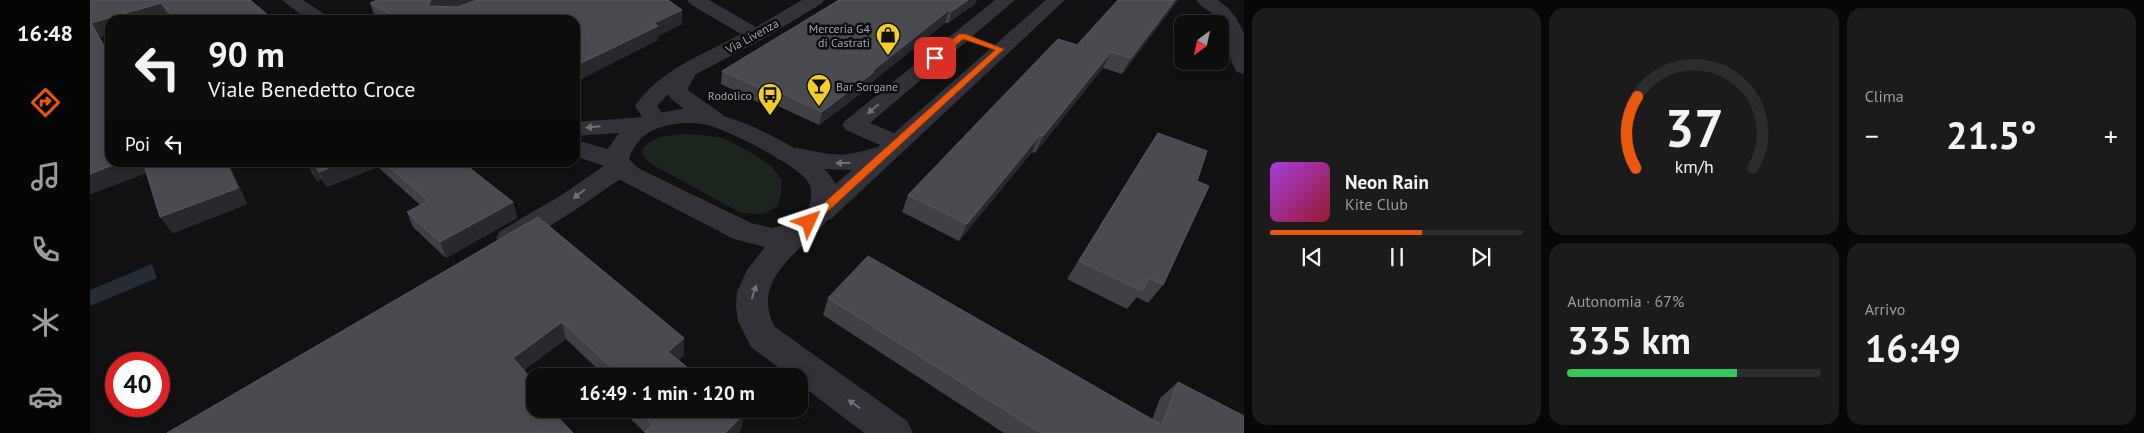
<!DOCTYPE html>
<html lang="it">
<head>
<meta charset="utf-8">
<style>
  :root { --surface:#0d0d0e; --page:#1b1b1c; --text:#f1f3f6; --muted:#9a9c9e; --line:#2d2d2e; --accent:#ea580c }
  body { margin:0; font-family:"PT Sans",sans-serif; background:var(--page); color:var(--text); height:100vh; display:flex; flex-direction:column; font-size:19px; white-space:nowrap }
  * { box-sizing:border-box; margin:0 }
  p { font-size:16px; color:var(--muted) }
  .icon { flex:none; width:28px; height:28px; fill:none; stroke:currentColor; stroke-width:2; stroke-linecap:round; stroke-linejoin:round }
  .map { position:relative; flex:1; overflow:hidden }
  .drawer { display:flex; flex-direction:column; gap:8px; padding:8px; background:#070708; width:900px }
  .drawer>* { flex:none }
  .banner { position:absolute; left:15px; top:15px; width:475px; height:152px; border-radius:15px; box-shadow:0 2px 8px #0003,0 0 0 1px var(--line); background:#0d0d0e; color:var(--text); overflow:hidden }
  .needle { width:32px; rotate:213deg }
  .tools { position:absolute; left:1084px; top:15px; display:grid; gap:10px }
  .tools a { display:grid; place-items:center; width:55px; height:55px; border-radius:10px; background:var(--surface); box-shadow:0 2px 8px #0003,0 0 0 1px var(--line); font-size:25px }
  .speed { position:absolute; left:15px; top:352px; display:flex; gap:10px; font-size:25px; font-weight:700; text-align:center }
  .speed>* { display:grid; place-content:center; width:65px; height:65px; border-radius:50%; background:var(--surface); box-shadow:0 2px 8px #0003,0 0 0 1px var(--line); line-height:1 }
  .speed .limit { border:8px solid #d22; background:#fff; color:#111 }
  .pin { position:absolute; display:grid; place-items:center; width:42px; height:42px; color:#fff; margin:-21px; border-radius:10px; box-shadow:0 2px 8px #0006 }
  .me { position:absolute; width:55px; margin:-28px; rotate:48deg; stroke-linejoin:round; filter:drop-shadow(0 0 4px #0008) }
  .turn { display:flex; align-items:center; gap:18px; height:105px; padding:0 20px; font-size:22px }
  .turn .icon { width:65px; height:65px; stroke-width:2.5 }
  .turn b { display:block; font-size:35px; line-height:42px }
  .then { display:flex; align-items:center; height:48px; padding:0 20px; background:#0003; gap:10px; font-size:19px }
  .big { font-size:38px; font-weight:800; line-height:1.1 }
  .drawer .widget { flex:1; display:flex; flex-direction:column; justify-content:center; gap:8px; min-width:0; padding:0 18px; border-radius:15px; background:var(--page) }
  .drawer .dial { align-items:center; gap:0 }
  .dial svg { height:130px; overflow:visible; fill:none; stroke:var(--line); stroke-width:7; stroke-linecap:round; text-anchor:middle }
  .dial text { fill:var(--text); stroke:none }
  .song { display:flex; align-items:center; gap:15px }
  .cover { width:60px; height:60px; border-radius:8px; background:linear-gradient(135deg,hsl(280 70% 55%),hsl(350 70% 35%)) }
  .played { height:5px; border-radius:2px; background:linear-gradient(90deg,var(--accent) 60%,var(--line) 60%) }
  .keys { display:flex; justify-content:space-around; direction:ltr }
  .heat { display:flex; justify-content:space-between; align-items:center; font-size:28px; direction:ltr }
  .charge { height:8px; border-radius:4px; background:linear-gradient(90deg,#34c759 67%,var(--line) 0) }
  .drawer .tiles { flex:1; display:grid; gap:8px; grid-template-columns:repeat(3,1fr) }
  .widget:first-child { grid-row:span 2 }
  .trip { position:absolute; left:436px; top:368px; width:282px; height:50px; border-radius:15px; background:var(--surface); box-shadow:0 2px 8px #0003,0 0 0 1px var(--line); font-weight:800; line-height:50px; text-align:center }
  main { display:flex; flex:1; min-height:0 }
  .tabs { display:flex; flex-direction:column; width:90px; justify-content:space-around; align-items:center; background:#050506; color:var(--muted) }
  .tabs .icon { width:35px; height:35px }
  .tabs .active { color:var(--accent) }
  .tabs b { font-size:22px; color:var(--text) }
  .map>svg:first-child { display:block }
  .green { fill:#1d251f }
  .water { fill:#272d36 }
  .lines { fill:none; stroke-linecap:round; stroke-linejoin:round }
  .minor { fill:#323238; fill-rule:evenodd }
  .tertiary { fill:#323238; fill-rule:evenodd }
  .wall { fill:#3f4145 }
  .shaded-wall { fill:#28292c }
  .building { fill:#4a4b51; stroke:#585960 }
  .oneway { fill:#70717c }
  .route { fill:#ea580c; stroke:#983908 }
  .labels { text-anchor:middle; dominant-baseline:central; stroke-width:5; stroke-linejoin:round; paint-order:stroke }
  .far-poi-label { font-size:12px; fill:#a2a5b3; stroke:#0c0c0e; text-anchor:end }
  .far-street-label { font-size:12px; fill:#a2a5b3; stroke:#0c0c0e }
</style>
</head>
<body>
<main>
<nav class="tabs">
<b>16:48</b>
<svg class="icon active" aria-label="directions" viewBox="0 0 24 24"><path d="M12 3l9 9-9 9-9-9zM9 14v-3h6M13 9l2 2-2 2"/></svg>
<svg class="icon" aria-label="music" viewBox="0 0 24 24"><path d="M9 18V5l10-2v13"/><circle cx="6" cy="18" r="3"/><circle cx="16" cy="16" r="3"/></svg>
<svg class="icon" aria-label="phone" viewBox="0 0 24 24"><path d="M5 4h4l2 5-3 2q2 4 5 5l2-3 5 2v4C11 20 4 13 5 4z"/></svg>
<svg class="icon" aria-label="climate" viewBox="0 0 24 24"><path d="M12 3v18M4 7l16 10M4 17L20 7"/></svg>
<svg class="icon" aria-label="car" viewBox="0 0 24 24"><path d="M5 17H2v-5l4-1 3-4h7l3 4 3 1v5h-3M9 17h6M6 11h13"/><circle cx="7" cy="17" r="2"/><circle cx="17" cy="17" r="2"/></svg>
</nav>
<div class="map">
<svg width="1154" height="433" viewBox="0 0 1154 433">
  <rect width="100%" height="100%" fill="#111113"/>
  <path class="green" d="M592,134l21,1 20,3 27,14 21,14 11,14 -1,15 -3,10 -13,9 -24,-1 -90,-49 -8,-8 -1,-6c11,-14 23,-14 40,-16z"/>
  <path class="water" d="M62,264l5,14 -67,28v-16z"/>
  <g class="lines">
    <path class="minor" d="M597,0h22l47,27 46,-27h22l-3,4 -58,35 -67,35 -8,14 1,3 33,23 4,5 -4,5c-19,5 -36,-15 -51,-25l-3,-5 -11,12 10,14 -4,5 -8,2 -8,-2 -12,-19c25,-37 68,-51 106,-72l-51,-30z
      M905,0h20l-145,123 24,10 152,-133h19l-234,219 -10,2 -10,-2 -4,-7 4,-7 41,-35 -29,-1 -46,-10 -3,-5 3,-5c17,-5 37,4 55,5 17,2 30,-3 46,-7l2,-2 -34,-15 -4,-5 4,-5z
      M1106,0h22l10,8 9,11 7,15v40l-7,-2c-10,-14 -9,-36 -18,-51 -6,-10 -17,-12 -23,-21z
      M530,159l9,2 4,6 -4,6 -51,35 -58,37 -10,3 -10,-3 -4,-7 4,-7 60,-35 51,-35z"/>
    <path class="tertiary" d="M192,0h21l24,16 2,4h-21z
      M594,109c38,2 70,17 103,35 141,75 -58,99 -12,183l132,94 6,12h-49l-64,-49v-8h-10l-39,-29 -13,-26 -2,-15 1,-14 10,-22 18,-23 -31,-8 -114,-59 -13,-13 -32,-11v-16l33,9 11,-16 -44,3v-14l69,-5 25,-6zM594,123c9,0 18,0 27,3 20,6 87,39 97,56 5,7 3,18 1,26l-19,16 -18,4 -21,-5 -113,-55 -9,-9c9,-27 28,-33 55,-36z"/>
  </g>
  <path class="wall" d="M0,0h160l24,20h-102l-3,-3 -69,20 10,125h118l19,42 -74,29 -13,-16 -14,-44 -56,21z
    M749,0h138l-2,4 -27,19h-3l-73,59 -1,4 -52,39 -56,-26 -5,3 -37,-18 1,-13z
    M1088,0l-56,74 -19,-6 -68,85 -3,-1 -73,89 -57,-29 6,-17 169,-150z
    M280,3l84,4 228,17 -24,12v4l-83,42v-62h-195l-5,-3z
    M1068,133l5,152 -15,18 -11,-6 -10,12 -60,-30 79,-128z
    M216,162h156l51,40 4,16 -71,40 -33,-31 -6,-15 13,-7 -42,-38 -51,20 -5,-8 -5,2z
    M448,217l146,121v17l-6,5 20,16h-93l-39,-37 -42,31 9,21 -366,42z
    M738,298l324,122 8,-22 18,-16 66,51h-240l-181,-118z
    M538,409h109l7,5 -3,15 -3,4h-93l-17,-17z"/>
  <path class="shaded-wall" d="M341,0h43l-39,14 -7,-8z
    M878,0h9l-2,4 -27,19 4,-12z
    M1085,0h3l-56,74 9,-16z
    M71,3l8,14 -10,3h-49v14l-10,3 10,17v3l-19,-34z
    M592,10v14l-24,12v4l-83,42v-16l79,-43z
    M859,10l-4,13 -73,59 -1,4 -52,39 3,-13z
    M1021,52l-8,16 -68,85 8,-17z
    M674,85l-1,14 -5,3 2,-14z
    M950,135l-8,17 -73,89 8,-17z
    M30,162h26l6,9 -62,23v-20z
    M136,162h2l19,42 -74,29 -13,-16z
    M253,162h33l2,5 -51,20 -8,-15z
    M224,163l8,16 -5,2 -8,-16z
    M423,202l4,16 -71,40 -6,-16z
    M472,322l4,17 -48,36 -5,-17z
    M594,338v17l-16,13v-16z
    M439,376l4,16 -10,-12z
    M654,414l-3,15 -3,4h-13z"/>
  <path class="building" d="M0,0h160l24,20h-97l-16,-17 -70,20 19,34v105h10l-30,12z
    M287,0h54l-3,6 29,1 19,-7h192l14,10 -28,13 4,3 -83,40v-46h-174l-31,-17z
    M749,0h129l-16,11 -3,-1 -77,61 2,1 -52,40 -58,-27 -4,3 -38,-17z
    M1028,0h57l-44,58 -20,-6 -68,84 -3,-1 -73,89 -59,-29 150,-156 19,6z
    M1068,133l49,18 -10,30 12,5 -46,99 -14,-7 -7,13 -63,-30z
    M53,162h83l12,26 -78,29z
    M217,162h36l-24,10 -5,-9 -5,2z
    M294,162h78l51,40 -73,40 -33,-30 21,-11z
    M448,217l146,121 -16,14 30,24h-77l-59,-54 -49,36 16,18 -6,4 12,13v16h15l23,24h-406z
    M778,256l294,169 16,-43 66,34v17h-203l-213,-135z
    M546,409h101l7,5 -19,19h-79l-1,-1 8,-7z"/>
  <defs><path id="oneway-solid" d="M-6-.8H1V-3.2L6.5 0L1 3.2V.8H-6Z" transform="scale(1.25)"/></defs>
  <g class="oneway">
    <use href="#oneway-solid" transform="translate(783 109) rotate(140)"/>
    <use href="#oneway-solid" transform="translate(503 127) rotate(175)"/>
    <use href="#oneway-solid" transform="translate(753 163) rotate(178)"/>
    <use href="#oneway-solid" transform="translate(489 194) rotate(143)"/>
    <use href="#oneway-solid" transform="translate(664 292) rotate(-72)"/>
    <use href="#oneway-solid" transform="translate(764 404) rotate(-144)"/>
  </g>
  <path class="route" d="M869,34h6l39,15 -191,176h-8l-1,-3 1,-2 190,-170 -32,-11 -25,21h-6v-3z"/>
  <defs>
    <symbol id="shop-pin" viewBox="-11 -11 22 30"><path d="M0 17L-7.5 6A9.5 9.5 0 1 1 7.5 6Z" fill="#f3cd29" stroke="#0c0c0e"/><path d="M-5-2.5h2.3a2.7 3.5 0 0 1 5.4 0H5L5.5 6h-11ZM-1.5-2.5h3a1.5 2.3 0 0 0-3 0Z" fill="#111"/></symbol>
    <symbol id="bar-pin" viewBox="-11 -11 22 30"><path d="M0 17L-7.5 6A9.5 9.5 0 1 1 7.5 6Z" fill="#f3cd29" stroke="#0c0c0e"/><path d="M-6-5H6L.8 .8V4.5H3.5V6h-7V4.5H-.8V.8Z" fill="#111"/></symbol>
    <symbol id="bus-pin" viewBox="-11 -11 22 30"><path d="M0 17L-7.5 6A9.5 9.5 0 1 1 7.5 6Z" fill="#f3cd29" stroke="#0c0c0e"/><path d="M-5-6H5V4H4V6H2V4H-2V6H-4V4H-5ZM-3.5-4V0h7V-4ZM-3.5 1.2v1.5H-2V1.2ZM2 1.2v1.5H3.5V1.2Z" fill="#111"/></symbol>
  </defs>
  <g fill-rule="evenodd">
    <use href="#shop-pin" x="784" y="21" width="28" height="38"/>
    <use href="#bar-pin" x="715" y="72" width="28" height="38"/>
    <use href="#bus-pin" x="666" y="81" width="28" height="38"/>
  </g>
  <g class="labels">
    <g class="far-poi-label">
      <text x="780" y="28">Merceria G4<tspan x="780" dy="14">di Castrati</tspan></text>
      <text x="746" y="86" text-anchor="start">Bar Sorgane</text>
      <text x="662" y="95">Rodolico</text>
    </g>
    <g class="far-street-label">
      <text transform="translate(662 36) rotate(-29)">Via Livenza</text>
    </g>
  </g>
</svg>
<div class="tools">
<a><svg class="needle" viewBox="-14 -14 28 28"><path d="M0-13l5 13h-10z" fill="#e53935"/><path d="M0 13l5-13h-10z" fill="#9a9c9e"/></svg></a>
</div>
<div class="speed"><div class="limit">40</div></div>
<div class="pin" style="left:845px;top:58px;background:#d93025"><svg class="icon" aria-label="arrive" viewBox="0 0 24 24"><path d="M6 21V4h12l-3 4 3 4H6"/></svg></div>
<svg class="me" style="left:719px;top:222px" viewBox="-20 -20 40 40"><path d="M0-17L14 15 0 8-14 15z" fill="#ea580c" stroke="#fff" stroke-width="4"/></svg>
<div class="trip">16:49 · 1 min · 120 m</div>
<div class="banner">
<div class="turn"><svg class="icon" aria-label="left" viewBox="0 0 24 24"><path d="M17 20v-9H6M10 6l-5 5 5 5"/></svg><div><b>90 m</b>Viale Benedetto Croce</div></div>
<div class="then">Poi<svg class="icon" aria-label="left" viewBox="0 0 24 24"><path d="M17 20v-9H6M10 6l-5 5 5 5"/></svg></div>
</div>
</div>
<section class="drawer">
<div class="tiles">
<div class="widget">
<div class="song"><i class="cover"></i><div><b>Neon Rain</b><p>Kite Club</p></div></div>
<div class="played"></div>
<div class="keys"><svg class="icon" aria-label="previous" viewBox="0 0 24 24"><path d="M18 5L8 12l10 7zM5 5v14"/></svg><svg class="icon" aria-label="pause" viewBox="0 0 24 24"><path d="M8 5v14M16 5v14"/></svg><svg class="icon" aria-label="next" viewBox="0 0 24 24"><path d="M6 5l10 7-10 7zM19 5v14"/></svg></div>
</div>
<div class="widget dial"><svg viewBox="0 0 100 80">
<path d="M14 69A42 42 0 1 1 86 69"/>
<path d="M14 69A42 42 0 0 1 15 25" stroke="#ea580c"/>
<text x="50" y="56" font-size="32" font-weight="700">37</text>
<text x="50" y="72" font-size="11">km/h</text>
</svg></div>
<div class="widget"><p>Clima</p>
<div class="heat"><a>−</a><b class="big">21.5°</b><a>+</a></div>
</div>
<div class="widget"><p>Autonomia · 67%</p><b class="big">335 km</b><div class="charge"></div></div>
<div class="widget"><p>Arrivo</p><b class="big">16:49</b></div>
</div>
</section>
</main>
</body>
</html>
